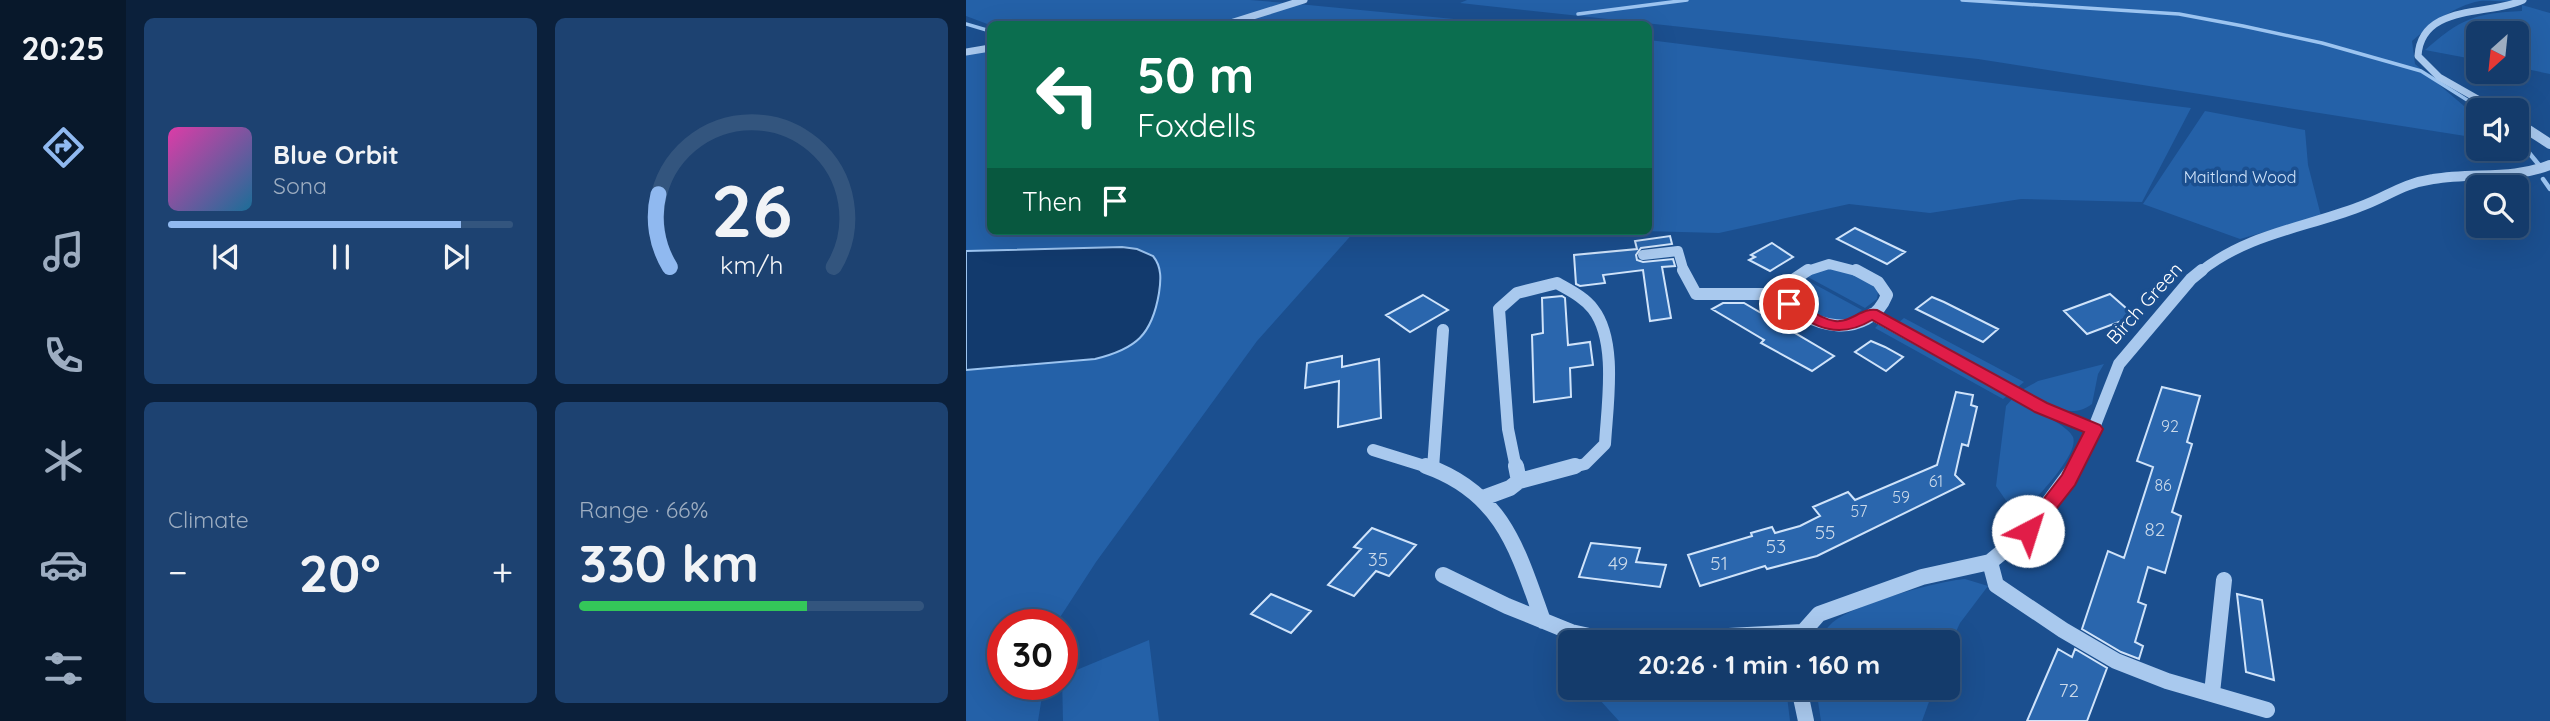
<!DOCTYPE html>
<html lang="en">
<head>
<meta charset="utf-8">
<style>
  :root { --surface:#143b6b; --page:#1d4271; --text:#f1f3f6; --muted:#9dadc1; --line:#33557e; --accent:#90b9f0 }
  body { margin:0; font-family:Quicksand,sans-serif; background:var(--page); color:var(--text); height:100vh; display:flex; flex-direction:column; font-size:26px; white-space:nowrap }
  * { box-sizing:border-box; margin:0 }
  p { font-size:23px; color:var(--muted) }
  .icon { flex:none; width:38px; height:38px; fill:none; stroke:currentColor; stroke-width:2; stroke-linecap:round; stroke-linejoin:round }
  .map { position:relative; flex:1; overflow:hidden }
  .sheet { display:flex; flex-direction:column; gap:18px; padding:18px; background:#0b203b; width:840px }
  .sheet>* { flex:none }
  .guide { position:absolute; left:21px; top:21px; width:665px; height:214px; border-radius:10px; box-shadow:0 7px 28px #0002,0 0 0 2px var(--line); background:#0b6e4f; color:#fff; overflow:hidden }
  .needle { width:46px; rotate:207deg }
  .controls { position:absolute; left:1500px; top:21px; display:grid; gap:14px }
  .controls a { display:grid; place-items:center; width:63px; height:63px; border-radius:10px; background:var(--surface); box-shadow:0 7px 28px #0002,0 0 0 2px var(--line); font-size:35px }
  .speed { position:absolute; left:21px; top:609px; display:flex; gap:14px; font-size:35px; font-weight:700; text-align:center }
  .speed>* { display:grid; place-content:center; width:91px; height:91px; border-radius:50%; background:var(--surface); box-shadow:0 7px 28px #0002,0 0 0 2px var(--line); line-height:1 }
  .speed .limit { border:10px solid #d22; background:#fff; color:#111 }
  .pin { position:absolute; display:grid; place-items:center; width:60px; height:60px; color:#fff; margin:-30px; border:4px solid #fff; border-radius:50%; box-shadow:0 2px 7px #0007 }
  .me { position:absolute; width:77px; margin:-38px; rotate:40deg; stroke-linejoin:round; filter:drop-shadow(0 0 5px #0008) }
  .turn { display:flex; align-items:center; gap:24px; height:147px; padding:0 35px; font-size:32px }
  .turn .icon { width:91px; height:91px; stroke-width:2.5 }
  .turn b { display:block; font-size:49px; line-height:60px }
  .then { display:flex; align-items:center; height:66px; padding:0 35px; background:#0003; gap:14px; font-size:26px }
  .big { font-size:52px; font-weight:700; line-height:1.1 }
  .sheet .card { flex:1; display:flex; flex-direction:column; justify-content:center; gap:10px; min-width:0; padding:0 24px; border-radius:10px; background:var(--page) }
  .sheet .dial { align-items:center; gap:0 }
  .dial svg { height:182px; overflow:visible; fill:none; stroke:var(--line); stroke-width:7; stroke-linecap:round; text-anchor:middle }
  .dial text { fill:var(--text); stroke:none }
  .song { display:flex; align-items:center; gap:21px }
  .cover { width:84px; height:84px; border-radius:10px; background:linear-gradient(135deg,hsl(320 70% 55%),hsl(200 70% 35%)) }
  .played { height:7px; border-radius:4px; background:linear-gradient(90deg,var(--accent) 85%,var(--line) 85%) }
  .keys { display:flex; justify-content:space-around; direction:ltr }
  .heat { display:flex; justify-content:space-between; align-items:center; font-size:38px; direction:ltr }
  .charge { height:10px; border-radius:5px; background:linear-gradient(90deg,#34c759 66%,var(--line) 0) }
  .sheet .tiles { flex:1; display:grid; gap:18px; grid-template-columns:repeat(2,1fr) }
  .trip { position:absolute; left:592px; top:630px; width:402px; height:70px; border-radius:10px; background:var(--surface); box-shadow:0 7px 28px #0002,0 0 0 2px var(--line); font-weight:700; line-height:70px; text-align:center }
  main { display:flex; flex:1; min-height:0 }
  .dock { display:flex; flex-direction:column; width:126px; justify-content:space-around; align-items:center; background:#08182b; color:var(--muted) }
  .dock .icon { width:49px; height:49px }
  .dock .current { color:var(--accent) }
  .dock b { font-size:32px; color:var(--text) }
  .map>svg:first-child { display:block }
  .green { fill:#2461a8 }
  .water { fill:#123a6d; stroke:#9cc4f0; stroke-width:2 }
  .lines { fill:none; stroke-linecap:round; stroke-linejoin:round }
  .stream-far1 { stroke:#9cc4f0; stroke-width:3.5 }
  .stream { stroke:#9cc4f0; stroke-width:4.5 }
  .building { fill:#2a66ad; stroke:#cfe3fa; stroke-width:2 }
  .minor-far3 { stroke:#a9c9ee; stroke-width:7 }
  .minor-far2 { stroke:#a9c9ee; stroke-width:10 }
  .minor-far1 { stroke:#a9c9ee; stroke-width:12 }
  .minor { stroke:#a9c9ee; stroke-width:16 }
  .route { fill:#e11d48; stroke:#92132f; stroke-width:2 }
  .labels { text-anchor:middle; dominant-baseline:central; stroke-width:7; stroke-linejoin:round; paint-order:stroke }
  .far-park-label { font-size:16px; fill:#cfe3fa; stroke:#1b4f8f }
  .number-label { font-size:16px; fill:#cad9ea }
  .street-label { font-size:19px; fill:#fff; stroke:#1b4f8f }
  .near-number-label { font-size:19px; fill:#cad9ea }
</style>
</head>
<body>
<main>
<nav class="dock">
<b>20:25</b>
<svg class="icon current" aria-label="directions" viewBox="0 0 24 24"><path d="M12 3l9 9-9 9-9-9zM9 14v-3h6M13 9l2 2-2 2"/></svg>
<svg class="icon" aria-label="music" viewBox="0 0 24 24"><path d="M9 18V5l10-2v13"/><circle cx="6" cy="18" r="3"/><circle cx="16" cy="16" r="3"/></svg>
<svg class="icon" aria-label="phone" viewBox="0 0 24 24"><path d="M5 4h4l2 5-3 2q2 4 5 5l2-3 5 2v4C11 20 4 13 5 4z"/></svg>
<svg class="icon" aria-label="climate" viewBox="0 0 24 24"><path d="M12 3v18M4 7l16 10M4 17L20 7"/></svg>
<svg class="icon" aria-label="car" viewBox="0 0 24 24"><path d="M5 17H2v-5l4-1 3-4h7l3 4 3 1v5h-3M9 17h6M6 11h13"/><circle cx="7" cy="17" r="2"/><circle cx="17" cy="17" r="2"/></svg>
<svg class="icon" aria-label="filters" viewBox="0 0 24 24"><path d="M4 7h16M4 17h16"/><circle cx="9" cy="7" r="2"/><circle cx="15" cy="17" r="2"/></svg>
</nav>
<section class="sheet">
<div class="tiles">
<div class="card">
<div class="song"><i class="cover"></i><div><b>Blue Orbit</b><p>Sona</p></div></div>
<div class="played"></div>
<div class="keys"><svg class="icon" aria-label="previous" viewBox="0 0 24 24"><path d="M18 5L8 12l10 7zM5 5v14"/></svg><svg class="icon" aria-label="pause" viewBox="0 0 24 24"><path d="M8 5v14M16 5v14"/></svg><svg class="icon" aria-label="next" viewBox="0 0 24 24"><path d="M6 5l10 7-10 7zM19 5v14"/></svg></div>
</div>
<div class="card dial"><svg viewBox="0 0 100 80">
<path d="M14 69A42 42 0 1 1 86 69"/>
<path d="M14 69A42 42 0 0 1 9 37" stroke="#90b9f0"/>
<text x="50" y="56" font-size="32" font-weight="700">26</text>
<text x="50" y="72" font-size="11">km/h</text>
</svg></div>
<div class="card"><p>Climate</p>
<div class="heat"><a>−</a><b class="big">20°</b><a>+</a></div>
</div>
<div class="card"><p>Range · 66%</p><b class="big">330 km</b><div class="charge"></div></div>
</div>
</section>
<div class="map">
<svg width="1584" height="721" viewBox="0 0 1584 721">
  <rect width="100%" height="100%" fill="#1b4f8f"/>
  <path class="green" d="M0,0h284l36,3 -68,21 -228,1 -24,-9z
    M501,0h1047c-10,3 -22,0 -34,1 -27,5 -47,23 -68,40l3,23 63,54v20l-500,-79 -518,-56z
    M332,4l208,20h-271z
    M1556,5l28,8v61l-33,-7 -1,-34h-38v27l-53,-10c36,-31 49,-37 97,-39z
    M683,40l542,68 -49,94 -121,-3 -91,14 -81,-9 -130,29 -76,-2h5z
    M24,51v180h365l-98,110 -161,221 -41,63h-52v59h41l-6,37h-72v-667z
    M1239,111l100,19 3,35 13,51 -81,23 -97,-35z
    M866,268c16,3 37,10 46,24l-1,7 -12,9 -59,-32 12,-6z
    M837,278l59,32c-6,4 -13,10 -20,10 -17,1 -42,-13 -51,-25l2,-8z
    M938,318l120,64 -6,5 -120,-64z
    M912,325l5,2 124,69 -4,3 -128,-71z
    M1138,364l-6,10 -6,30c-24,18 -49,-3 -70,-14l16,-9z
    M1046,399c14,8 54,24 61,38 7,18 -43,67 -55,81l-22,-32 10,-80z
    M999,579l23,7 -28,37 -12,26v-7h-128c2,-6 6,-14 11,-18 19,-19 107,-43 134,-45z
    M183,640l10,81h-96l-1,-45z
    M623,688h197l4,33h-171z
    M850,688h118l-12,33h-101z"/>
  <path class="water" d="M156,247l15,2 16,7c9,11 8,24 6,37 -7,42 -23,56 -64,66l-129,11v-119z"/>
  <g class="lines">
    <path class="stream-far1" d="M996,0l217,14 64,12 79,17 99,28 62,39
      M612,14l109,-14
      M0,24l24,7
      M554,24l15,-2"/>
    <path class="stream" d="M1550,137l23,28
      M1577,179l7,10"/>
  </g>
  <path class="building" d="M889,228l50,24 -18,12 -50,-25z
    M704,236l2,8 -31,4 -5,7 1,5 6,2 30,-3 2,7 -13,1 9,51 -21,3 -7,-51 -40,5 2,8 -25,3 -4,-2 -2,-29 63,-6 -2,-8z
    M806,243l21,14 -23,14 -21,-11 6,-3 -4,-2z
    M1144,294l25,22 -48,18 -23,-23z
    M457,295l25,15 -38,22 -24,-17z
    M596,296l3,2 3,47 22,-3 3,23 -23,3 1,29 -37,5 -2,-67 11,-2 -1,-35z
    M966,297l12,5 54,27 -15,13 -67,-33z
    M757,303h21l90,53 -22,15 -51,-28 3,-3 -52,-31z
    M905,341l14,6 18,10 -17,14 -31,-19z
    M376,356v11l37,-8 2,59 -43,9 1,-46 -34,7 2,-25z
    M1196,387l38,9 -13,46 5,2 -20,68 9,4 -16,57 -17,-6 -10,35 8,3 -11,37 8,4 -4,13 -18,-7 -39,-23 26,-78 16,7 29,-91 -16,-6z
    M990,392l17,3 -2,10 6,2 -9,39 -6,-2 -7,31 9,9 -147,72 -50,13 -2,-3 -65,20 -12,-31 64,-19 -1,-3 21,-6 3,6 25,-7 20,-10 -7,-9 35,-15 7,8 82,-35z
    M406,528l44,17 -27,31 -13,-5 -22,25 -26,-11 33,-36 -7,-2z
    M625,543l49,5 -4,14 30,3 -6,22 -81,-10z
    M305,594l40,17 -20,22 -40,-19z
    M1271,594l25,6 12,80 -28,-8z
    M1092,649l14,8 3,-8 32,19 -20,53h-60z"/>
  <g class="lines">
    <path class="minor-far3" d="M261,24l77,-24
      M0,52l24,-4
      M1531,110l-58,-33 -21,-21c3,-53 72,-40 105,-56"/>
    <path class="minor-far2" d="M1550,122l34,22
      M677,255l35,-4 6,21
      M838,272l25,-8 31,8
      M1234,272c47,-38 104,-44 159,-65 29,-10 41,-23 74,-28 40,-7 79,1 117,-14"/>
    <path class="minor-far1" d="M717,270l13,24h87
      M842,270l-18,12 -7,12c22,36 86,47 104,1l-9,-13 -22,-12
      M906,314l169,94 53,21
      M407,450l58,18
      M467,468l10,-138
      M550,468l-8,-39 -9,-120 18,-16 40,-10c12,7 27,14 36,26 25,32 14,97 12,135l-20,20 -16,4
      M1109,468l7,-10 37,-94 72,-85 11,-9"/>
    <path class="minor" d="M460,466c77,27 92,85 117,155
      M550,466l3,15
      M553,481l56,-15
      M517,498l27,-10 9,-7
      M1024,562l6,23 67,45 53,31 51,20 100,29
      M477,575l64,31 64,26 45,10 187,-10
      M834,642l3,-10 16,-18 103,-37 68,-15 38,-31 48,-65
      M833,688l7,33
      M1246,693l12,-113"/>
  </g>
  <path class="route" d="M823,299c16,5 29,20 46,22 16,2 27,-14 42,-11l170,93 53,22 3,4 -28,56 -40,51 -7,3 -6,-3 -3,-5 43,-56 22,-43 -49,-20 -163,-92c-35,21 -57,6 -88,-13l-2,-3 2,-3z"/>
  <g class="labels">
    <g class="far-park-label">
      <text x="1274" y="177">Maitland Wood</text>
    </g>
    <g class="number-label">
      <text x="1204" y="426">92</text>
      <text x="970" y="481">61</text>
      <text x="1197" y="485">86</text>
      <text x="935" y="497">59</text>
      <text x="893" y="511">57</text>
    </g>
    <g class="street-label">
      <text transform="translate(1178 303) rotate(-48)">Birch Green</text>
    </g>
    <g class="near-number-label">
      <text x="1189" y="529">82</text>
      <text x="859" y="532">55</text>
      <text x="810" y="546">53</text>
      <text x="412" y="559">35</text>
      <text x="652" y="563">49</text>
      <text x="753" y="563">51</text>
      <text x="1103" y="690">72</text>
    </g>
  </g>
</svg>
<div class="controls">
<a><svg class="needle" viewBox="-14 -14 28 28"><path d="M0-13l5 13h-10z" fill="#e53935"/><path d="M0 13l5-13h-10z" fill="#9dadc1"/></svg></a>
<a><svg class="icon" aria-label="sound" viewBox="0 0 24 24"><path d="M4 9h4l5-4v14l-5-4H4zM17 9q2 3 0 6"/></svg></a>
<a><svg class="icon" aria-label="search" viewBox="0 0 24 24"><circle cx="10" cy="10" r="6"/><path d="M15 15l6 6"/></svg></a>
</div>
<div class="speed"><div class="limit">30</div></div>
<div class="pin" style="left:823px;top:304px;background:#d93025"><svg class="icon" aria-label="arrive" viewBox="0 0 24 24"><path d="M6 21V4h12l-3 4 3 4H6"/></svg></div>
<svg class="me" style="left:1062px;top:531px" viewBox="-20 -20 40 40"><circle r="19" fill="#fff"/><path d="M0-13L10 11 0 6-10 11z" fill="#e11d48"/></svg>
<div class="trip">20:26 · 1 min · 160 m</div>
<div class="guide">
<div class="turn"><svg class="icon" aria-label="left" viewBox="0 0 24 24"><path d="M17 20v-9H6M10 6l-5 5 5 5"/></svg><div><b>50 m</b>Foxdells</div></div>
<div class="then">Then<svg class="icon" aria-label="arrive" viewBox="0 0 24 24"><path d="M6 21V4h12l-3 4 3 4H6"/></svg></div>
</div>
</div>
</main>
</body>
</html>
